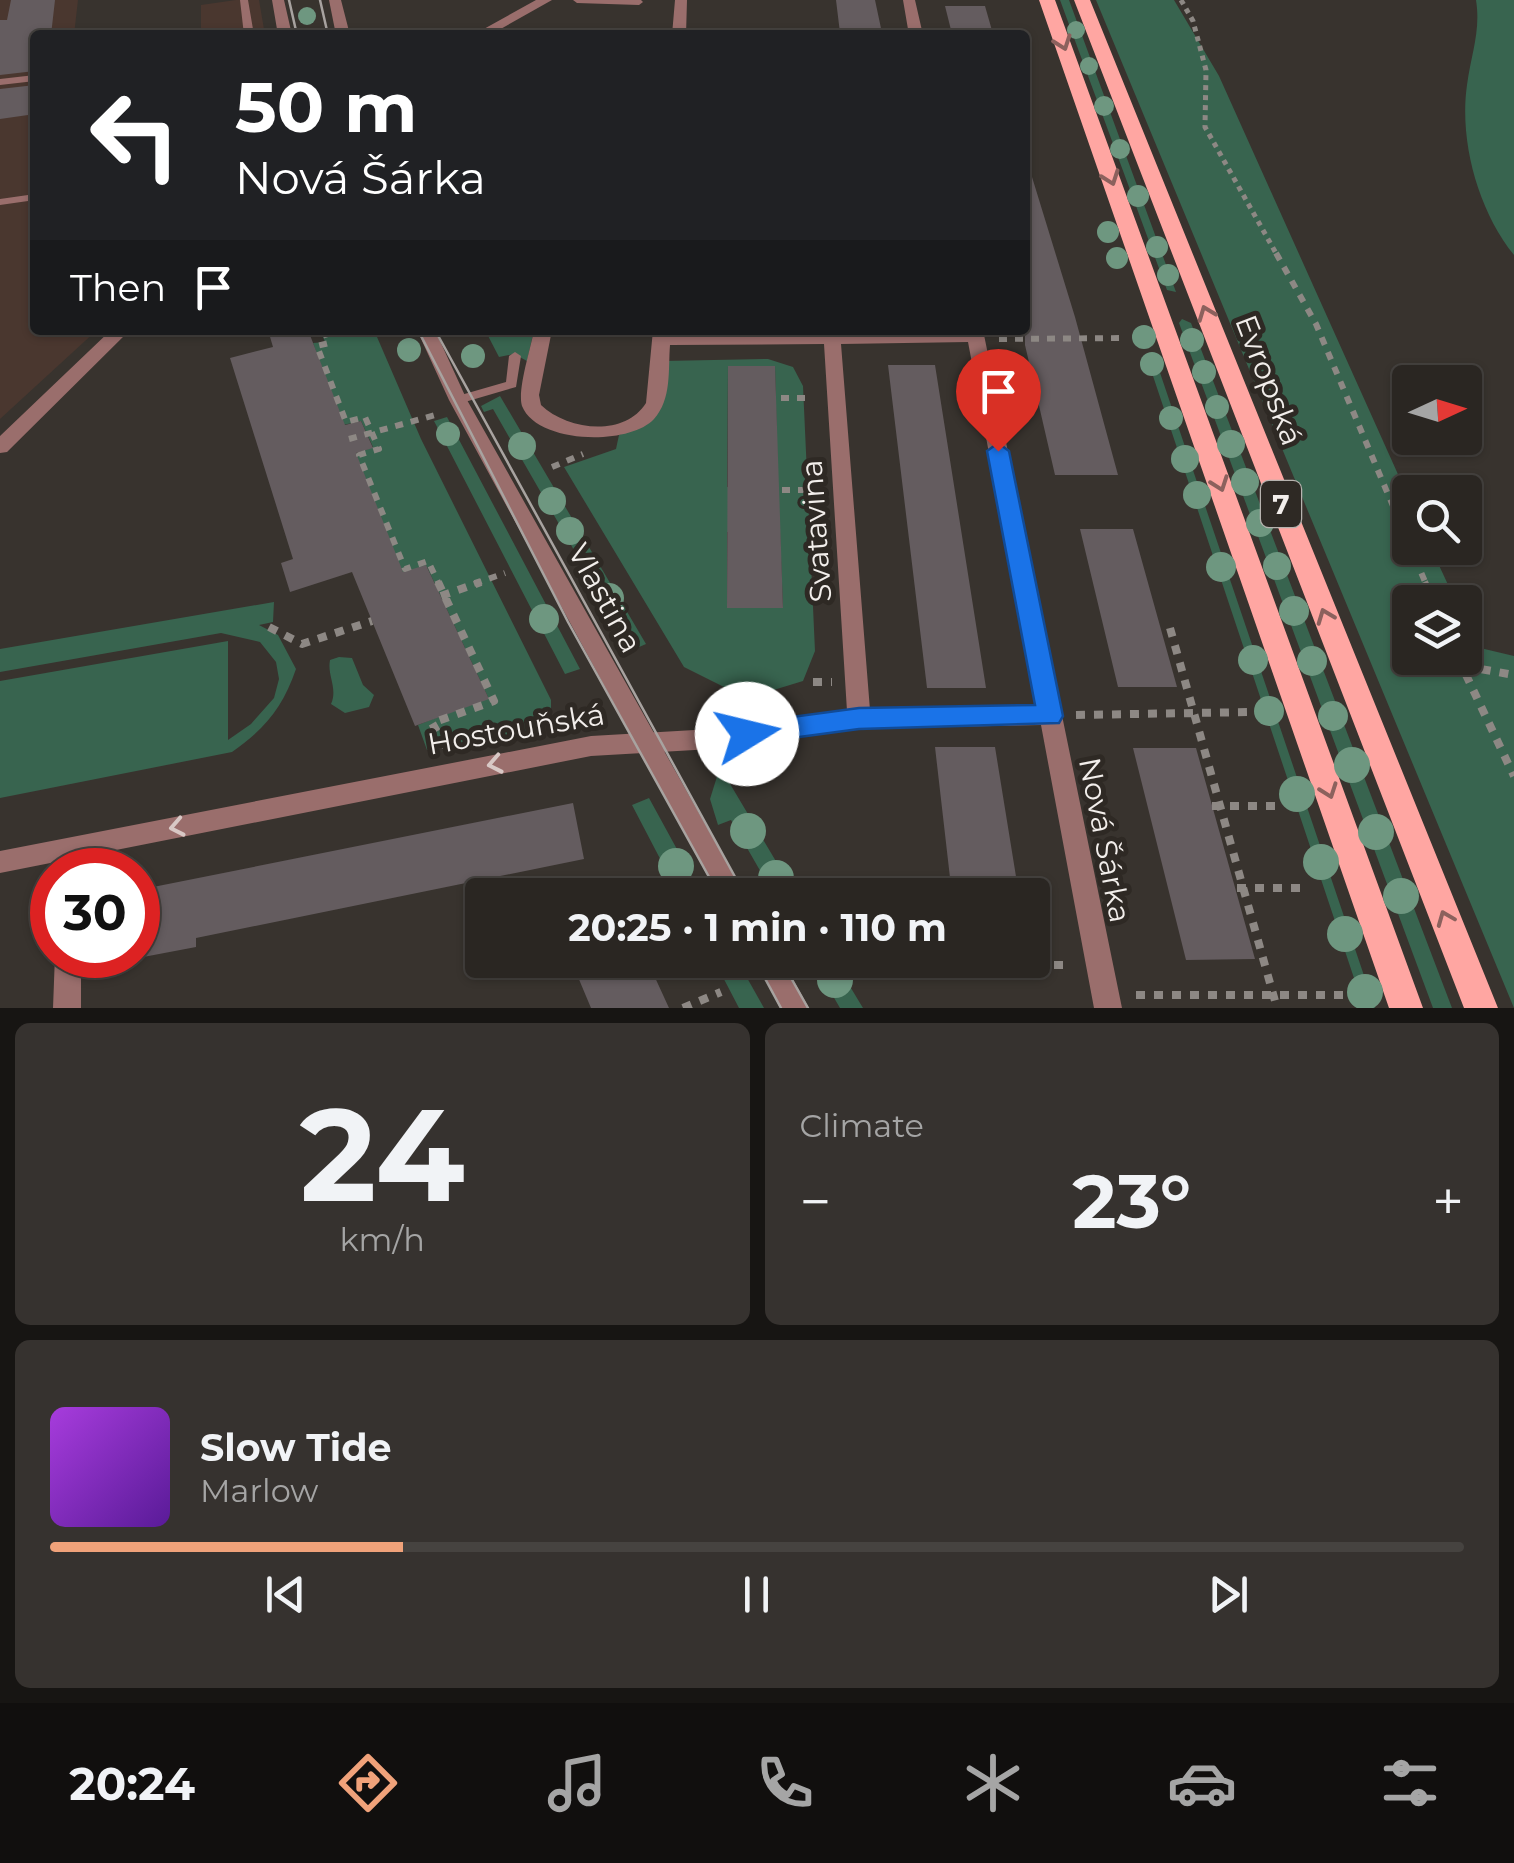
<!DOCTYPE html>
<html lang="en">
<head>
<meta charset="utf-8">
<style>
  :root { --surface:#2a2622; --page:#36322f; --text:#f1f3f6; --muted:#a5a5a5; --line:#464340; --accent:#f0a27a }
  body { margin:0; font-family:Montserrat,sans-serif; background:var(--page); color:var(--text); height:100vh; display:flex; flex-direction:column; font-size:38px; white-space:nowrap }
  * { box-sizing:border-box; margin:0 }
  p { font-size:32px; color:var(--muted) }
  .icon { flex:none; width:55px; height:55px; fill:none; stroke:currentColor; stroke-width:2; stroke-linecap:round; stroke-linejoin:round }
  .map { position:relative; height:1008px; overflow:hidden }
  .side { display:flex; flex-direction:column; gap:15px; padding:15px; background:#171513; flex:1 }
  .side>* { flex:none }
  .top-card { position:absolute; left:30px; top:30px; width:1000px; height:305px; border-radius:10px; box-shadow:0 2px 8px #0004,0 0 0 2px var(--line); background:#202124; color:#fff; overflow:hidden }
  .needle { width:65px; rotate:86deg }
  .tools { position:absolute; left:1392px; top:365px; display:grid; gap:20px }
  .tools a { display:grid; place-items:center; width:90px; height:90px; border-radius:10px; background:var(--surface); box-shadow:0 2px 8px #0004,0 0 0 2px var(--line); font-size:50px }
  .speed { position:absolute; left:30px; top:848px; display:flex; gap:20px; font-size:50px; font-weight:700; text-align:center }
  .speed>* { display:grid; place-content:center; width:130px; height:130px; border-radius:50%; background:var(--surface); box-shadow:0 2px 8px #0004,0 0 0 2px var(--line); line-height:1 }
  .speed .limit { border:15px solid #d22; background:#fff; color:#111 }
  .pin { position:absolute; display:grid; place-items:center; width:85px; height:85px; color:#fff; margin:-102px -42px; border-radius:50% 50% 50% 0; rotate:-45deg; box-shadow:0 0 10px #0007 }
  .pin .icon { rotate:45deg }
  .me { position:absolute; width:110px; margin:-55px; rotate:81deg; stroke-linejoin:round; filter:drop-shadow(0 0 8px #0008) }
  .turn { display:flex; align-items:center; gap:35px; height:210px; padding:0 40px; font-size:45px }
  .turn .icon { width:130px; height:130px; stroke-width:2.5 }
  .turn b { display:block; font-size:70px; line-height:85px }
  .then { display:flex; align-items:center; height:95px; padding:0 40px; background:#0003; gap:20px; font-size:38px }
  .big { font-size:75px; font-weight:700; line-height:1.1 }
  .side .widget { flex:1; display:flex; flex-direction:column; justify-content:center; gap:15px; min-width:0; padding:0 35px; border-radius:15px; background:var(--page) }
  .side .dial { align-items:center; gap:0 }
  .dial b { font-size:130px; line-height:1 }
  .song { display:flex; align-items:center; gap:30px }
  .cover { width:120px; height:120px; border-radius:15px; background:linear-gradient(135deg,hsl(280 70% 55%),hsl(270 70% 35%)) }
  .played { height:10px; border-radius:5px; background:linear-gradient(90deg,var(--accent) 25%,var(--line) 25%) }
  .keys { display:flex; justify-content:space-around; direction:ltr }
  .heat { display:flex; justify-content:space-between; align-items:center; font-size:55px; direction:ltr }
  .side .tiles { flex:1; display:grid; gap:15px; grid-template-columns:1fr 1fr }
  .widget:last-child { grid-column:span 2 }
  .trip { position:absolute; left:465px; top:878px; width:585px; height:100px; border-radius:10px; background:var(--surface); box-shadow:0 2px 8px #0004,0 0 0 2px var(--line); font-weight:700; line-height:100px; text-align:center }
  .tab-bar { display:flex; height:160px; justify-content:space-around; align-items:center; background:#110f0e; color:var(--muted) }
  .tab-bar .icon { width:70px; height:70px }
  .tab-bar .active { color:var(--accent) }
  .tab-bar b { font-size:45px; color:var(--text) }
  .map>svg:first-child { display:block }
  .industrial { fill:#4a372f }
  .green { fill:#38644f; fill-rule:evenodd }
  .building { fill:#645c5f }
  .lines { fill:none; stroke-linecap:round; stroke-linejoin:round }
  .path-far2 { stroke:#8d8884; stroke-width:5; stroke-dasharray:5 5; stroke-linecap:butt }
  .path-far1 { stroke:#8d8884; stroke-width:6; stroke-dasharray:8 8; stroke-linecap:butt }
  .path { stroke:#8d8884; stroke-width:8; stroke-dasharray:9 9; stroke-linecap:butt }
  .service { fill:#9a6e6c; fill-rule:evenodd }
  .minor { fill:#9a6e6c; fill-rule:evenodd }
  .tertiary { fill:#9a6e6c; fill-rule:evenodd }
  .primary { fill:#ffa6a2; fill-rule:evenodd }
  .tram { stroke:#a8a3a0; stroke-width:2.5 }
  .tree { fill:#6e9780 }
  .oneway { stroke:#8c615d }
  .oneway2 { stroke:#d8c8c5 }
  .route { fill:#1a73e8; stroke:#114b97; stroke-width:2.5 }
  .labels { text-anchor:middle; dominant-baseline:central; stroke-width:10; stroke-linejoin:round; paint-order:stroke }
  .shield { fill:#2e2924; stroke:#b7b3af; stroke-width:2.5 }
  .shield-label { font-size:28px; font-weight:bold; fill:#f2eeeb }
  .street-label { font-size:30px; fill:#f2eeeb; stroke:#2e2924 }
</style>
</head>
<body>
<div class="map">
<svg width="1514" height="1008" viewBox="0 0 1514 1008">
  <rect width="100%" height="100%" fill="#38332e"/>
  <path class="industrial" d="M0,0h78l-4,35h-39v295h62l-97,89z
    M236,0h23l6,35h-75v-6l11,-1v-23z"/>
  <path class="green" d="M1060,0h9l107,292 -9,-2z
    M1096,0h78l45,76 191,425v47h21l25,54h-46v56h55v-34l11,23 38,9v352z
    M1476,0h38v255c-36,-45 -55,-114 -47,-170 4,-31 14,-54 9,-85z
    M1182,319l9,4 261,685h-19l-254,-685z
    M320,330h54l47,109 130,261v14l-20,17 -104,19 -9,-25 70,-28 -61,-130 -25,6 -47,-119 18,-7 -12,-26 -18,4 -30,-82 12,-1z
    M485,330h49l-7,31 -13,-7 -15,3z
    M1146,355h8l221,653h-11z
    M768,359l25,8 10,19 12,265 -12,30 -36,11 -39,-3 -44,-22 -120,-200 52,-18 3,-14 35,-17 9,-57zM775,366l3,121h-51l1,-120zM727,532h53l3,75 -56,1z
    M500,396l126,214 20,34 -25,11 -3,-4 11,-5 -136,-237 -9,3 -3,-6z
    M447,417l133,252 -15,5 -131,-253z
    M274,602l-1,20 -14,3 19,10 18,34c-13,38 -31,60 -64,83l-232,46v-117l228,-40v99l23,-16 23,-26 5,-19 -3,-17 -16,-20 -39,-9 -221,39v-23z
    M339,657l13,1 11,27 11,10 -5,12 -24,6 -14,-9c7,-16 -4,-28 -1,-44z
    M720,767l76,128h-22l-43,-75 -13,5 -8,-26z
    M649,798l53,97h-23l-47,-90z
    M714,960h23l27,48h-25z
    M812,960h22l29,48h-23z"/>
  <path class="building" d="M11,0h44l-4,35h-16v36l-35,4v-55h7z
    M836,0h39l7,33h-42z
    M945,6h40l8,28h-41z
    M35,85v29l-35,5v-30z
    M1032,177l43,140 43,158h-63l-30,-130v-167z
    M268,330h40l37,95 16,-4 12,27 -17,5 47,119 23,-7 63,134 -74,27 -63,-154 -62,20 -9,-29 12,-4 -63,-201 43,-11z
    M888,365h47l51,323h-59z
    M728,366h47l8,242h-56z
    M1080,529h53l44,158h-59z
    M935,747h60l24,148h-67z
    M1133,748h63l59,211 -69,1z
    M573,803l11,56 -388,79v9l-58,11v-68z
    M617,960h30l22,48h-78l-13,-31z"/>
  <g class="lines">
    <path class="path-far2" d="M1181,0l12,21 13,49 -1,57 72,128"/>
    <path class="path-far1" d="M1276,253l40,71 110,260
      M324,330l5,13 -12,3 29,76 19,-5 14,32 -20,6 46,114 23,-8 11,23
      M999,339l128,-1
      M781,398h27
      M349,439l90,-25
      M552,467l31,-13
      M782,490h31
      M474,584l31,-11"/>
    <path class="path" d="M438,582l56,119 -62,22 15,26
      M1424,582l9,20
      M441,596l40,-14
      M269,627l33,17 70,-23
      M1170,628l107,380
      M1458,658l56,118
      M1464,666l50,9
      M813,682h19
      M1076,715l176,-3
      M1212,806h71
      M1237,888h72
      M1036,965h32
      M1136,995h208
      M683,1008l38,-16"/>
    <path class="service" d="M240,0h8l6,35h-10z
      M573,0h68l2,2 -4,3 -62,-2z
      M35,75v6l-35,4v-6z
      M35,194v6l-35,5v-6z
      M515,352l6,4 -5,31 -58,17 -4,-1 -2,-3 2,-3 52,-15 3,-26z"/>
    <path class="minor" d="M536,0h16l-62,35h-17z
      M675,0h12l-1,35h-14z
      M903,0h12l8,35h-14z
      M111,330h19l-123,122 -7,1v-17z
      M534,330h18l-13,65 2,10c26,25 83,33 105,-2l7,-73h18v5l312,-5 139,678h-28l-53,-283 -202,4 -127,20 -121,7 -591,117v-22l591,-115 121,-7 135,-18 -23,-367 -154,1c-2,25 2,54 -16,74 -25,27 -117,25 -132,-13 -5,-16 9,-58 12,-76zM968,342l69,365 -167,3 -29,-366z
      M55,955h26v53h-28z"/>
    <path class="tertiary" d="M272,0h12l8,35h-14z
      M329,0h12l9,35h-14z
      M417,330h18l32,70 278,495h-27l-269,-495z
      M755,960h27l27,48h-29z"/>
    <path class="primary" d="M1039,0h16l368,1008h-34z
      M1074,0h16l408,1008h-34z"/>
    <path class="tram" d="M289,0l8,35
      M320,0l8,35
      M418,330l150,292 151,273
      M435,330l310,565
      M755,960l26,48
      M781,960l27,48"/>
  </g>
  <g class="tree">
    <circle cx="307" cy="16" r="9"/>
    <circle cx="1076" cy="30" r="9"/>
    <circle cx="1089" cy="66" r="9"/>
    <circle cx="1104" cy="106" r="10"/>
    <circle cx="1120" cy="149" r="10"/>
    <circle cx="1138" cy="196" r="11"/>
    <circle cx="1108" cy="232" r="11"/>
    <circle cx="1157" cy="247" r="11"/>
    <circle cx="1117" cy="258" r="11"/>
    <circle cx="1168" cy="275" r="11"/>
    <circle cx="1144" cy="337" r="12"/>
    <circle cx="1192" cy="340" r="12"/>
    <circle cx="409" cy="350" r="12"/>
    <circle cx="473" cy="356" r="12"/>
    <circle cx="1152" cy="364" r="12"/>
    <circle cx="1204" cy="372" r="12"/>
    <circle cx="1217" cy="407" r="12"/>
    <circle cx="1171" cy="418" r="12"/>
    <circle cx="448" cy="434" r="12"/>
    <circle cx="1231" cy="444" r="14"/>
    <circle cx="522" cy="446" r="14"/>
    <circle cx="1185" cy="459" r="14"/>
    <circle cx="1245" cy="482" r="14"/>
    <circle cx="1197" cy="495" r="14"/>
    <circle cx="552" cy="501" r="14"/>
    <circle cx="1260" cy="523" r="14"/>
    <circle cx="570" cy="531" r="14"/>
    <circle cx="1221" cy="567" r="15"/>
    <circle cx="1277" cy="566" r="14"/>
    <circle cx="609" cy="598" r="15"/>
    <circle cx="1294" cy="611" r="15"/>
    <circle cx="544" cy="619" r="15"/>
    <circle cx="1253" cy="660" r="15"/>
    <circle cx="1312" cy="661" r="15"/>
    <circle cx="1269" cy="711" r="15"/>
    <circle cx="1333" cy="716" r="15"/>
    <circle cx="1352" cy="765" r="18"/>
    <circle cx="1297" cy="794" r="18"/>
    <circle cx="748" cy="831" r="18"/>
    <circle cx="1376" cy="832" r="18"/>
    <circle cx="1321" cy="862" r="18"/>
    <circle cx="676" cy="866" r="18"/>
    <circle cx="776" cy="878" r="18"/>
    <circle cx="1401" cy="896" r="18"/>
    <circle cx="1345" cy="934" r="18"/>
    <circle cx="835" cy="980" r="18"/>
    <circle cx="1365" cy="992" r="18"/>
  </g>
  <defs><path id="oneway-chevron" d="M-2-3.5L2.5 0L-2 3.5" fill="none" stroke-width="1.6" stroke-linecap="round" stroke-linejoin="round" transform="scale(2.5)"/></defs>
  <g class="oneway">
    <use href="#oneway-chevron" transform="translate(1063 43) rotate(70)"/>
    <use href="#oneway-chevron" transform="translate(1111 178) rotate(70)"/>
    <use href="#oneway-chevron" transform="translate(1206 313) rotate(-111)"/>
    <use href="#oneway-chevron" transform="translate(1220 484) rotate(70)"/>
    <use href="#oneway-chevron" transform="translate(1325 616) rotate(-111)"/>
    <use href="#oneway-chevron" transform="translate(1329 791) rotate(70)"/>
    <use href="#oneway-chevron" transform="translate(1445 918) rotate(-112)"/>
  </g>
  <g class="oneway2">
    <use href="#oneway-chevron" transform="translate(495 764) rotate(169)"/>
    <use href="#oneway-chevron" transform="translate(177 827) rotate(169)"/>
  </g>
  <path class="route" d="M998,443l11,8 54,265 -4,7 -200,6 -112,15 -9,-3 -4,-7 4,-8 9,-3 112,-15 176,-3 -48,-254z"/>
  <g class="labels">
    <rect class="shield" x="1261" y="481" width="40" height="46" rx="8"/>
    <g class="shield-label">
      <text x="1281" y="504">7</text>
    </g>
    <g class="street-label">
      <text transform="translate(1269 380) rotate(69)">Evropská</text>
      <text transform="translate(816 531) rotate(-94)">Svatavina</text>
      <text transform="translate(605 598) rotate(61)">Vlastina</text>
      <text transform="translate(516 729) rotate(-10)">Hostouňská</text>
      <text transform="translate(1105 840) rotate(79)">Nová Šárka</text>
    </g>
  </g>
</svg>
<div class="tools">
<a><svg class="needle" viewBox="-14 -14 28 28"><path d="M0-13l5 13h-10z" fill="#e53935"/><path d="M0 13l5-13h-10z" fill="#a5a5a5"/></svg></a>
<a><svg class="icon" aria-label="search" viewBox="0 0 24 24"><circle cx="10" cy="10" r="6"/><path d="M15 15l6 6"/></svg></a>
<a><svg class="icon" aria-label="layers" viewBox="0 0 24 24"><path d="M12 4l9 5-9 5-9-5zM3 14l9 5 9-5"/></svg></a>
</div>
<div class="speed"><div class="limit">30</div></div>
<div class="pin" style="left:998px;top:451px;background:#d93025"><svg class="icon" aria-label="arrive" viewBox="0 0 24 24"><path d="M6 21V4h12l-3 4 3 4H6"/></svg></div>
<svg class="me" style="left:747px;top:734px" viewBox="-20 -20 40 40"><circle r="19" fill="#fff"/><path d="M0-13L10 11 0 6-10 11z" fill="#1a73e8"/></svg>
<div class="trip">20:25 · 1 min · 110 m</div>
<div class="top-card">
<div class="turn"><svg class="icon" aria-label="left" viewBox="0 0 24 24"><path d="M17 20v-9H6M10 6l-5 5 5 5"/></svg><div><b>50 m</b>Nová Šárka</div></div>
<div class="then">Then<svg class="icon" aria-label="arrive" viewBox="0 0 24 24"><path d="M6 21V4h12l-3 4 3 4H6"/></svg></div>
</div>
</div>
<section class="side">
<div class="tiles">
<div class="widget dial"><b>24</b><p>km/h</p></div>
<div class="widget"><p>Climate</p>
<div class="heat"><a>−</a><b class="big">23°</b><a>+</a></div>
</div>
<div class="widget">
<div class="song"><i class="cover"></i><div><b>Slow Tide</b><p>Marlow</p></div></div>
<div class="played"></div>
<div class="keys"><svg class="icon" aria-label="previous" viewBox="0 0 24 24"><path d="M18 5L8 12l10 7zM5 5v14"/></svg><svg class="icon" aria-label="pause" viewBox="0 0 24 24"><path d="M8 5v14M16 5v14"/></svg><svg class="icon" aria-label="next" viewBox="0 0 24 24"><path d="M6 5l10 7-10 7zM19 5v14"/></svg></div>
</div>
</div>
</section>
<nav class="tab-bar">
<b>20:24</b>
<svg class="icon active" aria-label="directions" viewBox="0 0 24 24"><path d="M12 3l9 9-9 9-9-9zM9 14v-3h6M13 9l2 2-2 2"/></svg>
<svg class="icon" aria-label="music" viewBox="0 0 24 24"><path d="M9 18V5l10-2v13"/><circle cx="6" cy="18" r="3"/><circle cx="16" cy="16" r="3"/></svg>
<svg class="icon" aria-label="phone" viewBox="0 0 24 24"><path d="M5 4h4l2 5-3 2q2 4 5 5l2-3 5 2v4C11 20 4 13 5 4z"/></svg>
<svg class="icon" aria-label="climate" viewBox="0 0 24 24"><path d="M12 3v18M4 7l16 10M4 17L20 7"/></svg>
<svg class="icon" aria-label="car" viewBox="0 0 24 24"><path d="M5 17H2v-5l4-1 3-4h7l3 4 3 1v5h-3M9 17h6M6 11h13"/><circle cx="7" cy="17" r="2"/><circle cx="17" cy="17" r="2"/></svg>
<svg class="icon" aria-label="filters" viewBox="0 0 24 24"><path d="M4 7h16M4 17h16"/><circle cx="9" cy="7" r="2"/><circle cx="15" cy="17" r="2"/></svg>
</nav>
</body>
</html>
